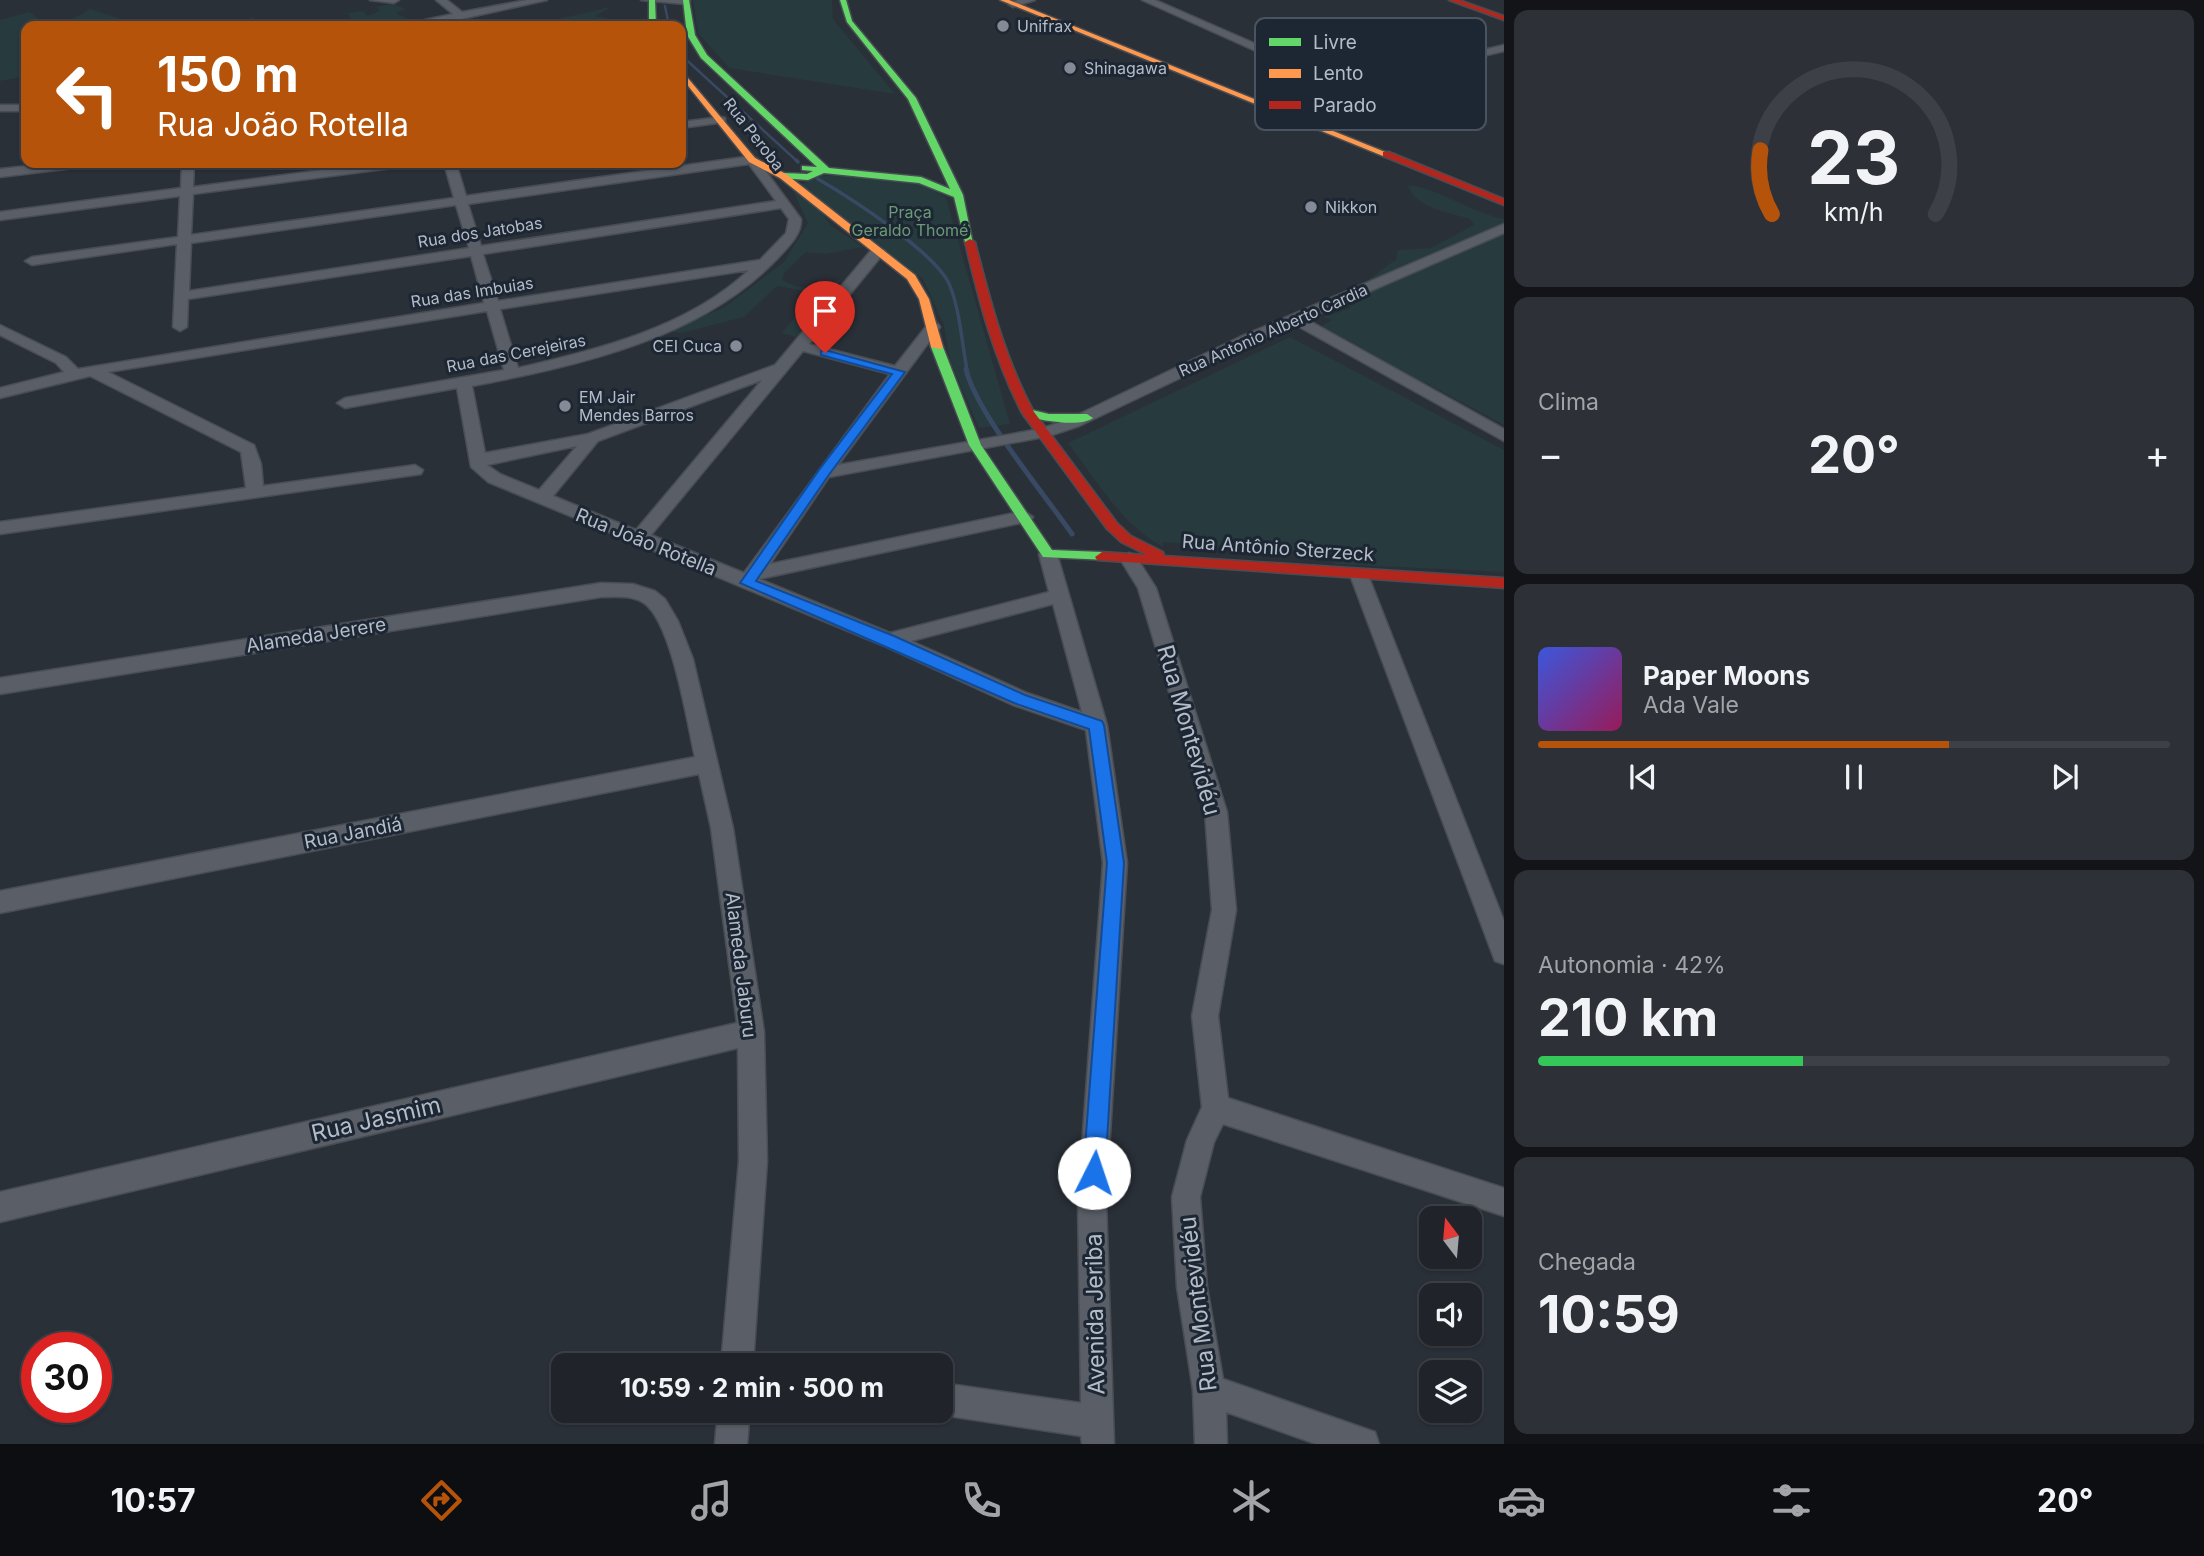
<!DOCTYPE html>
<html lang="pt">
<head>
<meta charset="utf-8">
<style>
  :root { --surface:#20242a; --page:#2d3036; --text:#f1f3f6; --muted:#a2a4a8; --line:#3d4147; --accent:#b45309 }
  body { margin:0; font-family:Inter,sans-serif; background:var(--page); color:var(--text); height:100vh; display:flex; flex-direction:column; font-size:26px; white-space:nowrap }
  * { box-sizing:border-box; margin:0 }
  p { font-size:23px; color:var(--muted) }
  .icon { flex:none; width:38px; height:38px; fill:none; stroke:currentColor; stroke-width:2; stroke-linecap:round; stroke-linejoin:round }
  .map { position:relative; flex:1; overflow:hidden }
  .details { display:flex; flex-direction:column; gap:10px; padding:10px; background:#121417; width:700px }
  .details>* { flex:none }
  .banner { position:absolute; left:21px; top:21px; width:665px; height:147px; border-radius:14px; box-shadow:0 2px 5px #0004,0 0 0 2px var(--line); background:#b45309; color:#fff; overflow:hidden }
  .needle { width:46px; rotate:344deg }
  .tools { position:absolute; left:1419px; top:1206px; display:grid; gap:14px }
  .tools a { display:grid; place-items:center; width:63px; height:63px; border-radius:14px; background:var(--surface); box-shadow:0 2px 5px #0004,0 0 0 2px var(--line); font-size:35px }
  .speed { position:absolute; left:21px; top:1332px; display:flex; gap:14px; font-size:35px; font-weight:700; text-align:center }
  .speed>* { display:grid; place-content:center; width:91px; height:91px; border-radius:50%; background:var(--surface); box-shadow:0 2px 5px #0004,0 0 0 2px var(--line); line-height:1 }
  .speed .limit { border:10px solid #d22; background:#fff; color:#111 }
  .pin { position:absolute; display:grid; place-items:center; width:60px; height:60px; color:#fff; margin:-72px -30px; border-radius:50% 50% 50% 0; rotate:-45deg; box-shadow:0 0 7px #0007 }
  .pin .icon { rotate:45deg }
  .me { position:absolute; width:77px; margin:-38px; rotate:4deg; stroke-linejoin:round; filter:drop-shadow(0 0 5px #0008) }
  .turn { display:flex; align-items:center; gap:24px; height:147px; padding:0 21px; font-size:32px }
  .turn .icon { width:91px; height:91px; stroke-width:2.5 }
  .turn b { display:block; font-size:49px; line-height:60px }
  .big { font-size:52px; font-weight:700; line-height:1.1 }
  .details .widget { flex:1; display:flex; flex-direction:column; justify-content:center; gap:10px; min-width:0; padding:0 24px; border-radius:14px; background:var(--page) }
  .details .dial { align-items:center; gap:0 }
  .dial svg { height:182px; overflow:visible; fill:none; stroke:var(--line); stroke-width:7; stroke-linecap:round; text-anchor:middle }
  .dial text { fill:var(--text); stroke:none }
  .song { display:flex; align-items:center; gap:21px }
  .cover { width:84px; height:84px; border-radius:10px; background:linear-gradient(135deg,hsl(230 70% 55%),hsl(330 70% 35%)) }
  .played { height:7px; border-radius:4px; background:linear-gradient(90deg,var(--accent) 65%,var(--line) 65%) }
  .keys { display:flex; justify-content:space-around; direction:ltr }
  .heat { display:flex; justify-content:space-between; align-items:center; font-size:38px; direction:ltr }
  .charge { height:10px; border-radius:5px; background:linear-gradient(90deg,#34c759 42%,var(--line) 0) }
  .trip { position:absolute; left:551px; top:1353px; width:402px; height:70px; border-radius:14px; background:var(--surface); box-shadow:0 2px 5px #0004,0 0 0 2px var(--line); font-weight:700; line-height:70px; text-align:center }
  .tabs { display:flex; height:112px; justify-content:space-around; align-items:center; background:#0d0e11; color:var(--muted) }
  .tabs .icon { width:49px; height:49px }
  .tabs .on { color:var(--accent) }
  .tabs b { font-size:32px; color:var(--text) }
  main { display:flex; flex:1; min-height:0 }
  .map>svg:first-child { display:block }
  .green { fill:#273a3e }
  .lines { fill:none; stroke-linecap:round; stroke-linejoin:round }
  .stream-far2 { stroke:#384963; stroke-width:2.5 }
  .stream-far1 { stroke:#384963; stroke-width:3.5 }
  .stream { stroke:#384963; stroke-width:5 }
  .street-casing { stroke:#484c53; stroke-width:3 }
  .fast-casing { stroke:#484c53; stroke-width:3 }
  .slow-casing { stroke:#484c53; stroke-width:3 }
  .jam-casing { stroke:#484c53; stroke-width:3 }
  .street { fill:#5a5e66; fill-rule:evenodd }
  .fast { fill:#63d668; fill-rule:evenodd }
  .slow { fill:#ff974d; fill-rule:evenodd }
  .jam { fill:#b3261e; fill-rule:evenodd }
  .route { fill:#1a73e8; stroke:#114b97; stroke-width:2 }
  .poi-dot { fill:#848b96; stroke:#1d2633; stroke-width:2.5 }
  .labels { text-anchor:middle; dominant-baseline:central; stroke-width:6; stroke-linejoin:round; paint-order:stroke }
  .far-poi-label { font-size:16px; fill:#b4bcc9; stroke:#1d2633; text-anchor:start }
  .far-street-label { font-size:16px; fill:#b4bcc9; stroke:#1d2633 }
  .far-park-label { font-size:16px; fill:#6b9a76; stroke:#1d2633 }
  .street-label { font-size:19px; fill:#b4bcc9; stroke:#1d2633 }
  .near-street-label { font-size:23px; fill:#b4bcc9; stroke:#1d2633 }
  .key { fill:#1d2633; stroke:#4a5360; stroke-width:2 }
  .key-label { font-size:19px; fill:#b4bcc9 }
</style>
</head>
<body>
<main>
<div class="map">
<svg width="1504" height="1444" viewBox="0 0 1504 1444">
  <rect width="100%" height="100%" fill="#2a3038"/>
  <path class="green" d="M693,0h139l1,19 62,75 -166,-26 -31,-35z
    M392,4l14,5 -10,4 16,9 -24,4h-69l33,-5 -4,-8 15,-2 4,5 13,-5 -3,-4z
    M611,7l-16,9 15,3 -31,7h-90l43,-1z
    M90,9l33,11v6h-97v50l-26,5v-61l29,-8 15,11 31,-5z
    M821,175c40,3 91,-2 125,23l64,226 -31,4 -29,-67 -6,-36 -21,-46 -122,-94z
    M1408,185c31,3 64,28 96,34v206l-78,-42 -23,-7 -32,-23 -50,-27 11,-6 -9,-3 26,-8 9,-23c15,-7 23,-18 38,-26l2,-10 33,-2 43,-23 -4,-6c-19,-6 -56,-11 -62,-34z
    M793,191l28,20 9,14 33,22 -38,7 -19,-2 -21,20 -3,8c23,12 37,8 60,-1l-46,58 -14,-4 33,-40 -38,-7 -33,31 -63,16 -13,-2 57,-24 59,-45 24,-39z
    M1290,337l214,113v122l-169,-8 -14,-10 -158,-12v5c-42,-23 -67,-67 -95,-104z"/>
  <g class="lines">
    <path class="stream-far2" d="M665,6l4,20
      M681,55l117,107"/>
    <path class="stream-far1" d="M796,160l2,2
      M818,179c31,18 120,75 132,107 10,25 12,58 17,84"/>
    <path class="stream" d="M966,369c9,42 79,126 106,165"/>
    <defs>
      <path id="street" d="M370,0h29l-5,3z
        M436,0h11l15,12 65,-12h20l-86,19 -64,7 56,-12z
        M641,0h48l1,1 -5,3z
        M1018,0h17l-22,7 -5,-3z
        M1142,0h13l190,83 159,-38v6l-240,58 -5,-3 1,-2 74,-18z
        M253,20l11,6h-34l2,-2z
        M0,105h26v6h-26z
        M721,117l4,1v4l-44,6v-6z
        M752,156l4,2 45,61c1,16 -14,29 -24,40 -77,80 -197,106 -305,127l13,67 103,-19 187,-69 98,-117 5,-1 7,4 -2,3 -74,90 86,22 33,-42h10l2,3 -102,138 202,-36 27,-9 173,-83 264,-113v9l-198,86 198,110v12l-210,-117 -215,102 -30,10 -220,41 -59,87 254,-53 9,6 -3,4 -271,58 131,54 159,-41 -10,-38 9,-6 9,6 50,171 20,138 -21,336 8,245h-32l-1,-8 -139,-21 -11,-5h11v-27l139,20 -3,-204 25,-336 -17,-133 -73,-25 -131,-60 -394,-163 -17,-15 -14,-79 -112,20 -8,-5 8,-5 159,-28 -17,-59 -379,61 146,73 7,19 2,22 152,-21 8,5 -2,4 -421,60v-12l246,-34 -5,-36 -151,-76 -90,22v-10l64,-16 -8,-9 -56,-28v-10l66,32 12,12 406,-66 -13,-47 -283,43 -1,28 -7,4 -7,-4 4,-83 -145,21 -7,-4 7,-4 146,-20 2,-41 -180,24v-8l181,-24 1,-25h12l-1,24 182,-24h31l-6,4 -207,27 -2,41 263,-37 -10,-35h12l10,33zM749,164l27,37 -295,45 -13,-42zM456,205l13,43 -280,43 2,-48zM781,208l8,11 -3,14 -26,27 -262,41 -15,-47zM749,270c-62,58 -150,79 -231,98l-18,-59zM803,351l87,23 -146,199 -93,-38zM762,380l-126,150 -83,-34 45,-55zM577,446l-38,44 -39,-16 -13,-9zM1053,604l29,108 -55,-19 -116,-52z
        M55,163h33l-6,4 -82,10v-8z
        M1129,553l6,2 21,33 71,224 9,98 -18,106 10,82 276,90v28l-281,-92 -9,18 -14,55 7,90 16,92 152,53 4,12h-63l-90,-32 1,32h-32l-2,-54 -16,-103 -5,-90 15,-57 15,-33 -10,-91 20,-106 -7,-98 -67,-224 -18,-29z
        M1359,569l9,6 136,346v43l-9,-3 -3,-8 -142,-378z
        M601,583l32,1 22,7 10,8 13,22 15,38 40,169 31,204 3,129 -14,204h-32l18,-204 -1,-113 -738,174v-30l737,-169 -26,-195 -12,-54 -699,139v-22l695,-134c-8,-35 -23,-134 -51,-154 -12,-8 -29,-6 -43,-6l-601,97v-16z
        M718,1410h32l-3,34h-32z"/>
      <path id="fast" d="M649,0h6l1,26h-7z
        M683,0h6l6,35 12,20 122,113 92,9 29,12 -42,-90 -61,-77 -7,-22h6l6,21 64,77 47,97 10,49 -8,-2 -11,-45 -35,-14 -95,-10 -16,7 -28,-2v-4l3,-1 24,1 6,-3 -11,-1v-4l15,1 -116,-109 -14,-23z
        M933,345l10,2 38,98 71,105 50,2 7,5 -2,3 -64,-3 -74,-112 -38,-98z
        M1028,409l21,5h38l6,4c-14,10 -52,2 -69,-2v-6z"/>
      <path id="slow" d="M1000,0h9l381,154 -7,2z
        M681,70l74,88 31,16 129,101 14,24 14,48 -2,2 -10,-2 -12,-48 -12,-20 -127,-101 -31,-16 -68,-85z"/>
      <path id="jam" d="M1449,0h10l45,16v4z
        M1383,152h6l115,47v6l-121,-49z
        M970,239l5,3c15,58 30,117 59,170l83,111 14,13 32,16 1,4 340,22v10l-407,-28 -2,-3 7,-5 45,3 -26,-13 -14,-13 -85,-116c-28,-54 -43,-112 -57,-171z"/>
    </defs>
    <use href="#street" class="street-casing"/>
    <use href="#fast" class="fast-casing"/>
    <use href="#slow" class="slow-casing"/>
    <use href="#jam" class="jam-casing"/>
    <use href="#street" class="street"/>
    <use href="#fast" class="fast"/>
    <use href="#slow" class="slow"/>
    <use href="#jam" class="jam"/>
  </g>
  <path class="route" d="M825,350l80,22 -77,104 -72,105 138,55 131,59 77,26 2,4 20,138 -19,310 -3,8 -8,3 -7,-3 -4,-8 24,-310 -18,-134 -75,-26 -274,-120 79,-113 73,-96 -71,-19v-4z"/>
  <g class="poi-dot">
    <circle cx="1003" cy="26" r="7"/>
    <circle cx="1070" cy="68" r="7"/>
    <circle cx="1311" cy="207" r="7"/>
    <circle cx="736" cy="346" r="7"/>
    <circle cx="565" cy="406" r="7"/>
  </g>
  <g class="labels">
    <g class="far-poi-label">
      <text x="1017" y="26">Unifrax</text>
      <text x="1084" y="68">Shinagawa</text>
      <text x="1325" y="207">Nikkon</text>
      <text x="722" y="346" text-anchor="end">CEI Cuca</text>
      <text x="579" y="397">EM Jair<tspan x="579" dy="18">Mendes Barros</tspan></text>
    </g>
    <g class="far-street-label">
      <text transform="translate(754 134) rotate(52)">Rua Peroba</text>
      <text transform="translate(480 232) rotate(-9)">Rua dos Jatobas</text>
      <text transform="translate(472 292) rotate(-9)">Rua das Imbuias</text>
      <text transform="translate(1273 330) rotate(-24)">Rua Antonio Alberto Cardia</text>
      <text transform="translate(516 353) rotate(-11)">Rua das Cerejeiras</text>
    </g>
    <g class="far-park-label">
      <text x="910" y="212">Praça<tspan x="910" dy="18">Geraldo Thomé</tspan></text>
    </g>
    <g class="street-label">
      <text transform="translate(646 542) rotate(22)">Rua João Rotella</text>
      <text transform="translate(1278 548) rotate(4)">Rua Antônio Sterzeck</text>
      <text transform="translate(316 635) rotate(-9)">Alameda Jerere</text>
      <text transform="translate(353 833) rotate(-11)">Rua Jandiá</text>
      <text transform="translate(741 965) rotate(83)">Alameda Jaburu</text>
    </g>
    <g class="near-street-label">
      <text transform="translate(1189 730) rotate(74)">Rua Montevidéu</text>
      <text transform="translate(376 1119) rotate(-13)">Rua Jasmim</text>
      <text transform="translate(1198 1304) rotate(-97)">Rua Montevidéu</text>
      <text transform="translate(1095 1314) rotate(-91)">Avenida Jeriba</text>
    </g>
  </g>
  <rect x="1255" y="18" width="231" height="112" rx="10" class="key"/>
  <rect x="1269" y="38" width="32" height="8" fill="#63d668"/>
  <rect x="1269" y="69" width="32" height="9" fill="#ff974d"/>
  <rect x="1269" y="101" width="32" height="8" fill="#b3261e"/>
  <g class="key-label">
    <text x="1313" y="49">Livre</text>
    <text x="1313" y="80">Lento</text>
    <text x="1313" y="112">Parado</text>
  </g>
</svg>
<div class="tools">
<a><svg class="needle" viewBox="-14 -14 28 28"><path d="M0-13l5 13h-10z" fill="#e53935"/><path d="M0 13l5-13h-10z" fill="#a2a4a8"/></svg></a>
<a><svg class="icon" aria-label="sound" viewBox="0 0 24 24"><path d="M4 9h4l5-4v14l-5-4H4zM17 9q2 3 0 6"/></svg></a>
<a><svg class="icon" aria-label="layers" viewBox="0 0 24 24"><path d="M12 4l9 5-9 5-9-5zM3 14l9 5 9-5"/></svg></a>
</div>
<div class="speed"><div class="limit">30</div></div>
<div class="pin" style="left:825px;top:353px;background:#d93025"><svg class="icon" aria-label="arrive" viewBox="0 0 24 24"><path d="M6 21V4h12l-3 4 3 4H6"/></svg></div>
<svg class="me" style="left:1094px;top:1173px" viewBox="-20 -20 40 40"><circle r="19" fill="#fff"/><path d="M0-13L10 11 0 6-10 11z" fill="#1a73e8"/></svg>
<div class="trip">10:59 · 2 min · 500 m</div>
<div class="banner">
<div class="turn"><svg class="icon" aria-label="left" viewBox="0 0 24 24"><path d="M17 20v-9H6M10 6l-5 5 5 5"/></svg><div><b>150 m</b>Rua João Rotella</div></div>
</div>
</div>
<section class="details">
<div class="widget dial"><svg viewBox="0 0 100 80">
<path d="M14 69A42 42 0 1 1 86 69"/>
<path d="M14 69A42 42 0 0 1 9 41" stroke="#b45309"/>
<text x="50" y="56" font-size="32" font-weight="700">23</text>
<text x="50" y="72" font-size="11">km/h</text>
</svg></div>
<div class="widget"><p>Clima</p>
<div class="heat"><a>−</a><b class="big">20°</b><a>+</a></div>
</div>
<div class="widget">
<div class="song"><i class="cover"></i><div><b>Paper Moons</b><p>Ada Vale</p></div></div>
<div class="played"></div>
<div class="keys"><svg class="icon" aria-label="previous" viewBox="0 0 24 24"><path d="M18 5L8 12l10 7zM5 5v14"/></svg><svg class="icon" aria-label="pause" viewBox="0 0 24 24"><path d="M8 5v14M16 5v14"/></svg><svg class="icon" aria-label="next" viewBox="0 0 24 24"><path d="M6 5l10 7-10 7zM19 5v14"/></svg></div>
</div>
<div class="widget"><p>Autonomia · 42%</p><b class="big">210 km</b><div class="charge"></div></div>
<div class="widget"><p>Chegada</p><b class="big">10:59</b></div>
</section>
</main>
<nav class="tabs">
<b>10:57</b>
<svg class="icon on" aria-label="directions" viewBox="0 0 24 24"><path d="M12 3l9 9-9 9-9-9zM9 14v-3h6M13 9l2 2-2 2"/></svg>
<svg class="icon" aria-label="music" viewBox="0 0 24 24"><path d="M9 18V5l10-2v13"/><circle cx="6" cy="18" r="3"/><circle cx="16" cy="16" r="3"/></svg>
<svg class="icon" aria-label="phone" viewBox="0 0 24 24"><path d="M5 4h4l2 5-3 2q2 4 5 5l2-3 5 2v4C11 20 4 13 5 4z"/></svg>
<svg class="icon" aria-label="climate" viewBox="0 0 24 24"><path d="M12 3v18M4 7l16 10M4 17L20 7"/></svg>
<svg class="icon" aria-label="car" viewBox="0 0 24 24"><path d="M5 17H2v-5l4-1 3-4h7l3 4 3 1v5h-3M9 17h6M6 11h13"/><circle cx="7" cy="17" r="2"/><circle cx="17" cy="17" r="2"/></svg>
<svg class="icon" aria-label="filters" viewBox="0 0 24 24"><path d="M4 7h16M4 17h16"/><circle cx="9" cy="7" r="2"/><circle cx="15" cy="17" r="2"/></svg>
<b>20°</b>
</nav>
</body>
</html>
